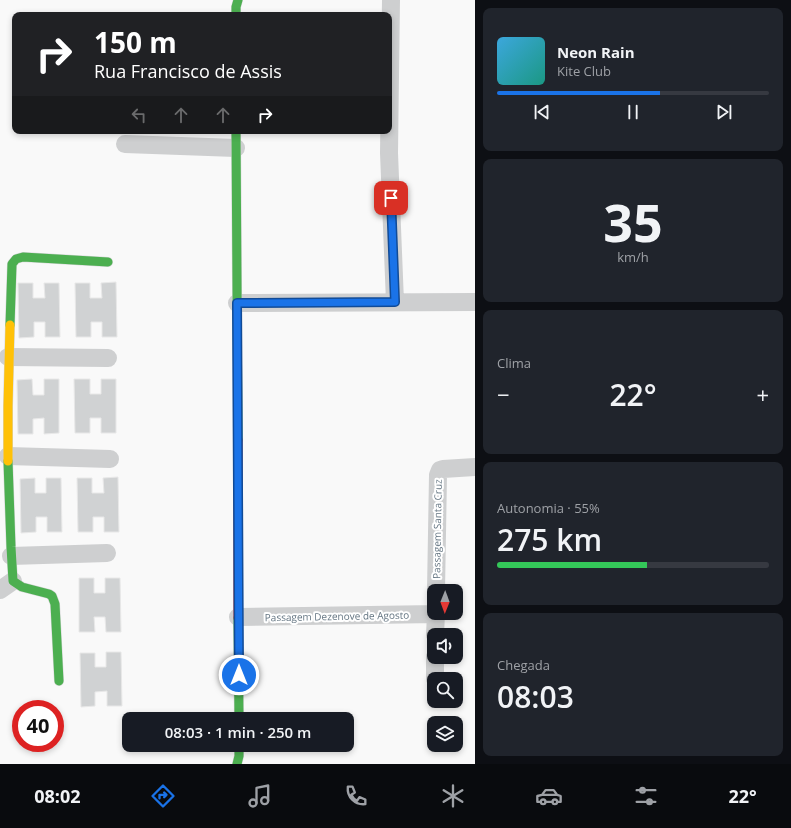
<!DOCTYPE html>
<html lang="pt">
<head>
<meta charset="utf-8">
<style>
  :root { --surface:#171b24; --page:#20242c; --text:#f1f3f6; --muted:#9ea1a6; --line:#363941; --accent:#1a73e8 }
  body { margin:0; font-family:"Open Sans",sans-serif; background:var(--page); color:var(--text); height:100vh; display:flex; flex-direction:column; font-size:15px; white-space:nowrap }
  * { box-sizing:border-box; margin:0 }
  p { font-size:13px; color:var(--muted) }
  .icon { flex:none; width:22px; height:22px; fill:none; stroke:currentColor; stroke-width:2; stroke-linecap:round; stroke-linejoin:round }
  .map { position:relative; flex:1; overflow:hidden }
  .sheet { display:flex; flex-direction:column; gap:8px; padding:8px; background:#0d0f14; width:316px }
  .sheet>* { flex:none }
  .top-card { position:absolute; left:12px; top:12px; width:380px; height:122px; border-radius:8px; box-shadow:0 2px 6px #0003; background:#202124; color:#fff; overflow:hidden }
  .needle { width:26px; rotate:181deg }
  .buttons { position:absolute; left:427px; top:584px; display:grid; gap:8px }
  .buttons a { display:grid; place-items:center; width:36px; height:36px; border-radius:8px; background:var(--surface); box-shadow:0 2px 6px #0003; font-size:20px }
  .speed { position:absolute; left:12px; top:700px; display:flex; gap:8px; font-size:20px; font-weight:700; text-align:center }
  .speed>* { display:grid; place-content:center; width:52px; height:52px; border-radius:50%; background:var(--surface); box-shadow:0 2px 6px #0003; line-height:1 }
  .speed .limit { border:6px solid #d22; background:#fff; color:#111 }
  .pin { position:absolute; display:grid; place-items:center; width:34px; height:34px; color:#fff; margin:-17px; border-radius:8px; box-shadow:0 2px 6px #0006 }
  .me { position:absolute; width:44px; margin:-22px; rotate:0deg; stroke-linejoin:round; filter:drop-shadow(0 0 3px #0008) }
  .turn { display:flex; align-items:center; gap:14px; height:84px; padding:0 16px; font-size:18px }
  .turn .icon { width:52px; height:52px; stroke-width:2.5 }
  .turn b { display:block; font-size:28px; line-height:34px }
  .lanes { display:flex; align-items:center; height:38px; padding:0 16px; background:#0003; justify-content:center; gap:20px; direction:ltr }
  .lanes .off { opacity:.35 }
  .big { font-size:30px; font-weight:600; line-height:1.1 }
  .sheet .widget { flex:1; display:flex; flex-direction:column; justify-content:center; gap:6px; min-width:0; padding:0 14px; border-radius:8px; background:var(--page) }
  .sheet .dial { align-items:center; gap:0 }
  .dial b { font-size:52px; line-height:1 }
  .song { display:flex; align-items:center; gap:12px }
  .cover { width:48px; height:48px; border-radius:6px; background:linear-gradient(135deg,hsl(200 70% 55%),hsl(170 70% 35%)) }
  .played { height:4px; border-radius:2px; background:linear-gradient(90deg,var(--accent) 60%,var(--line) 60%) }
  .keys { display:flex; justify-content:space-around; direction:ltr }
  .heat { display:flex; justify-content:space-between; align-items:center; font-size:22px; direction:ltr }
  .charge { height:6px; border-radius:3px; background:linear-gradient(90deg,#34c759 55%,var(--line) 0) }
  .trip { position:absolute; left:122px; top:712px; width:232px; height:40px; border-radius:8px; background:var(--surface); box-shadow:0 2px 6px #0003; font-weight:600; line-height:40px; text-align:center }
  .menu { display:flex; height:64px; justify-content:space-around; align-items:center; background:#090b0e; color:var(--muted) }
  .menu .icon { width:28px; height:28px }
  .menu .selected { color:var(--accent) }
  .menu b { font-size:18px; color:var(--text) }
  main { display:flex; flex:1; min-height:0 }
  .map>svg:first-child { display:block }
  .building { fill:#d0d2d3; stroke:#e8e8e8 }
  .lines { fill:none; stroke-linecap:round; stroke-linejoin:round }
  .fast-casing { stroke:#d5d6d7; stroke-width:10 }
  .slow-casing { stroke:#d5d6d7; stroke-width:10 }
  .jam-casing { stroke:#d5d6d7; stroke-width:10 }
  .street { stroke:#cecfd0; stroke-width:18 }
  .fast { stroke:#4caf50; stroke-width:9 }
  .slow { stroke:#ffc107; stroke-width:9 }
  .jam { stroke:#c62828; stroke-width:9 }
  .route-casing { stroke:#114b97; stroke-width:10 }
  .route { stroke:#1a73e8; stroke-width:7 }
  .labels { text-anchor:middle; dominant-baseline:central; stroke-width:4; stroke-linejoin:round; paint-order:stroke }
  .street-label { font-size:10px; fill:#657683; stroke:#fff }
</style>
</head>
<body>
<main>
<div class="map">
<svg width="475" height="764" viewBox="0 0 475 764">
  <rect width="100%" height="100%" fill="#f9f9f9"/>
  <path class="building" d="M116,282l1,55h-15v-15h-11v15h-15l-1,-54h15v15h12l-1,-15z
    M18,283h15v15h12l-1,-15h15l1,54h-15v-15h-11v15l-15,1z
    M32,379l1,16h11v-16h15v54l-15,1v-16l-11,1v15h-15l-1,-54z
    M74,379h16v15h11v-15h15v54h-15v-15h-11v15h-15z
    M118,477l1,55h-15v-15h-11v15h-15l-1,-54h15v15h12l-1,-15z
    M35,478v15h11v-15h15l1,54h-15v-15h-11v15l-15,1 -1,-54z
    M79,578h15v15h11v-15h15l1,54h-15l-1,-15h-11l1,15h-16z
    M106,652h15l1,54h-15v-15l-12,1v14l-14,1 -1,-54h15v14h11z"/>
  <g class="lines">
    <defs>
      <path id="fast" d="M236,15v-8l2,-7
        M236,131l2,309
        M10,325l2,-61 4,-5 7,-2 85,5
        M8,461l3,86 2,34 9,6 27,7 3,2 3,8 4,77
        M238,618l1,101
        M237,764l2,-8v-11"/>
      <path id="slow" d="M8,461v-55l2,-81"/>
      <path id="jam" d="M238,440v178"/>
    </defs>
    <use href="#fast" class="fast-casing"/>
    <use href="#slow" class="slow-casing"/>
    <use href="#jam" class="jam-casing"/>
    <path class="street" d="M391,0l-2,153 6,149
      M125,144l111,4
      M237,303l238,-1
      M8,357l100,1
      M8,456l102,3
      M11,556l96,-3
      M0,590l13,-9
      M436,591l2,-116 2,-5 3,-1 32,-2
      M238,617l198,-3
      M435,635l1,-22
      M435,679v-22"/>
    <use href="#fast" class="fast"/>
    <use href="#slow" class="slow"/>
    <use href="#jam" class="jam"/>
  </g>
  <g class="lines">
    <defs>
      <path id="route" d="M239,675l-2,-372 158,-1 -4,-104"/>
    </defs>
    <use href="#route" class="route-casing"/>
    <use href="#route" class="route"/>
  </g>
  <g class="labels">
    <g class="street-label">
      <text transform="translate(437 529) rotate(-89)">Passagem Santa Cruz</text>
      <text transform="translate(337 616) rotate(-1)">Passagem Dezenove de Agosto</text>
    </g>
  </g>
</svg>
<div class="buttons">
<a><svg class="needle" viewBox="-14 -14 28 28"><path d="M0-13l5 13h-10z" fill="#e53935"/><path d="M0 13l5-13h-10z" fill="#9ea1a6"/></svg></a>
<a><svg class="icon" aria-label="sound" viewBox="0 0 24 24"><path d="M4 9h4l5-4v14l-5-4H4zM17 9q2 3 0 6"/></svg></a>
<a><svg class="icon" aria-label="search" viewBox="0 0 24 24"><circle cx="10" cy="10" r="6"/><path d="M15 15l6 6"/></svg></a>
<a><svg class="icon" aria-label="layers" viewBox="0 0 24 24"><path d="M12 4l9 5-9 5-9-5zM3 14l9 5 9-5"/></svg></a>
</div>
<div class="speed"><div class="limit">40</div></div>
<div class="pin" style="left:391px;top:198px;background:#d93025"><svg class="icon" aria-label="arrive" viewBox="0 0 24 24"><path d="M6 21V4h12l-3 4 3 4H6"/></svg></div>
<svg class="me" style="left:239px;top:675px" viewBox="-20 -20 40 40"><circle r="17" fill="#1a73e8" stroke="#fff" stroke-width="3"/><path d="M0-11L8 9 0 5-8 9z" fill="#fff"/></svg>
<div class="trip">08:03 · 1 min · 250 m</div>
<div class="top-card">
<div class="turn"><svg class="icon" aria-label="right" viewBox="0 0 24 24"><path d="M7 20v-9h11M14 6l5 5-5 5"/></svg><div><b>150 m</b>Rua Francisco de Assis</div></div>
<div class="lanes"><svg class="icon off" aria-label="left" viewBox="0 0 24 24"><path d="M17 20v-9H6M10 6l-5 5 5 5"/></svg><svg class="icon off" aria-label="ahead" viewBox="0 0 24 24"><path d="M12 20V5M6 11l6-6 6 6"/></svg><svg class="icon off" aria-label="ahead" viewBox="0 0 24 24"><path d="M12 20V5M6 11l6-6 6 6"/></svg><svg class="icon" aria-label="right" viewBox="0 0 24 24"><path d="M7 20v-9h11M14 6l5 5-5 5"/></svg></div>
</div>
</div>
<section class="sheet">
<div class="widget">
<div class="song"><i class="cover"></i><div><b>Neon Rain</b><p>Kite Club</p></div></div>
<div class="played"></div>
<div class="keys"><svg class="icon" aria-label="previous" viewBox="0 0 24 24"><path d="M18 5L8 12l10 7zM5 5v14"/></svg><svg class="icon" aria-label="pause" viewBox="0 0 24 24"><path d="M8 5v14M16 5v14"/></svg><svg class="icon" aria-label="next" viewBox="0 0 24 24"><path d="M6 5l10 7-10 7zM19 5v14"/></svg></div>
</div>
<div class="widget dial"><b>35</b><p>km/h</p></div>
<div class="widget"><p>Clima</p>
<div class="heat"><a>−</a><b class="big">22°</b><a>+</a></div>
</div>
<div class="widget"><p>Autonomia · 55%</p><b class="big">275 km</b><div class="charge"></div></div>
<div class="widget"><p>Chegada</p><b class="big">08:03</b></div>
</section>
</main>
<nav class="menu">
<b>08:02</b>
<svg class="icon selected" aria-label="directions" viewBox="0 0 24 24"><path d="M12 3l9 9-9 9-9-9zM9 14v-3h6M13 9l2 2-2 2"/></svg>
<svg class="icon" aria-label="music" viewBox="0 0 24 24"><path d="M9 18V5l10-2v13"/><circle cx="6" cy="18" r="3"/><circle cx="16" cy="16" r="3"/></svg>
<svg class="icon" aria-label="phone" viewBox="0 0 24 24"><path d="M5 4h4l2 5-3 2q2 4 5 5l2-3 5 2v4C11 20 4 13 5 4z"/></svg>
<svg class="icon" aria-label="climate" viewBox="0 0 24 24"><path d="M12 3v18M4 7l16 10M4 17L20 7"/></svg>
<svg class="icon" aria-label="car" viewBox="0 0 24 24"><path d="M5 17H2v-5l4-1 3-4h7l3 4 3 1v5h-3M9 17h6M6 11h13"/><circle cx="7" cy="17" r="2"/><circle cx="17" cy="17" r="2"/></svg>
<svg class="icon" aria-label="filters" viewBox="0 0 24 24"><path d="M4 7h16M4 17h16"/><circle cx="9" cy="7" r="2"/><circle cx="15" cy="17" r="2"/></svg>
<b>22°</b>
</nav>
</body>
</html>
